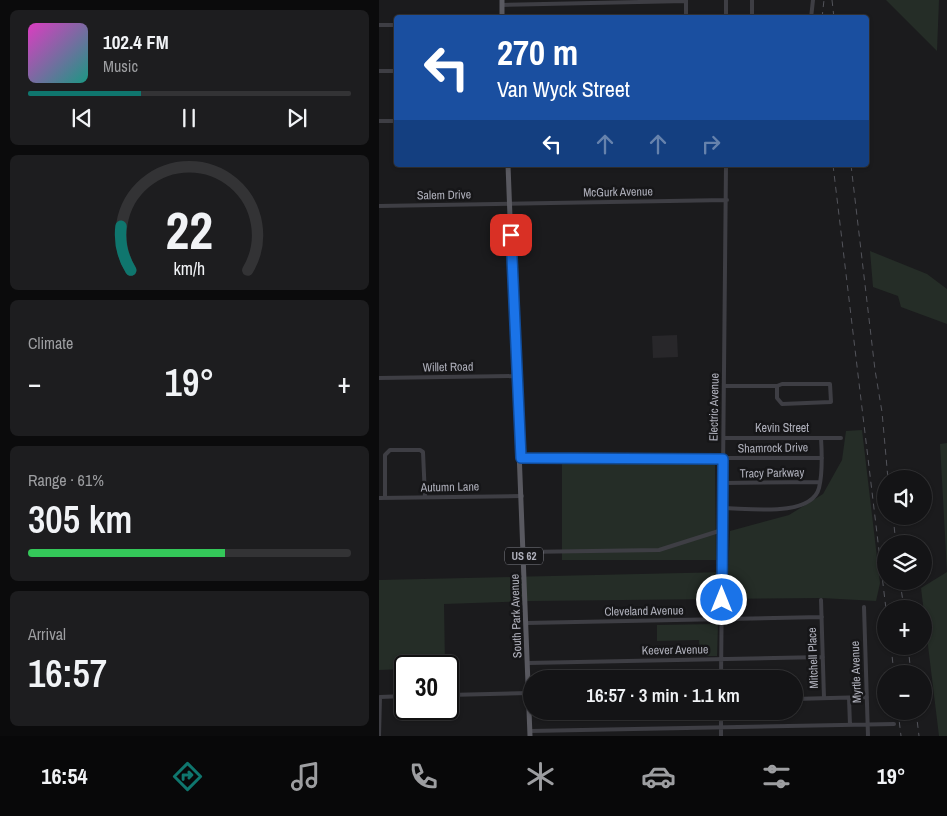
<!DOCTYPE html>
<html lang="en">
<head>
<meta charset="utf-8">
<style>
  :root { --surface:#141416; --page:#1d1d1f; --text:#f1f3f6; --muted:#9d9ea1; --line:#333335; --accent:#0f766e }
  body { margin:0; font-family:"Archivo Narrow",sans-serif; background:var(--page); color:var(--text); height:100vh; display:flex; flex-direction:column; font-size:19px; white-space:nowrap }
  * { box-sizing:border-box; margin:0 }
  p { font-size:16px; color:var(--muted) }
  .icon { flex:none; width:28px; height:28px; fill:none; stroke:currentColor; stroke-width:2; stroke-linecap:round; stroke-linejoin:round }
  .map { position:relative; flex:1; overflow:hidden }
  .panel { display:flex; flex-direction:column; gap:10px; padding:10px; background:#0b0b0c; width:379px }
  .panel>* { flex:none }
  .banner { position:absolute; left:15px; top:15px; width:475px; height:152px; border-radius:5px; box-shadow:0 1px 4px #0004,0 0 0 1px var(--line); background:#1a4fa0; color:#fff; overflow:hidden }
  .buttons { position:absolute; left:498px; top:470px; display:grid; gap:10px }
  .buttons a { display:grid; place-items:center; width:55px; height:55px; border-radius:50%; background:var(--surface); box-shadow:0 1px 4px #0004,0 0 0 1px var(--line); font-size:25px }
  .speed { position:absolute; left:15px; top:655px; display:flex; gap:10px; font-size:25px; font-weight:700; text-align:center }
  .speed>* { display:grid; place-content:center; width:65px; height:65px; border-radius:50%; background:var(--surface); box-shadow:0 1px 4px #0004,0 0 0 1px var(--line); line-height:1 }
  .speed .limit { border:2px solid #111; border-radius:8px; background:#fff; color:#111 }
  .pin { position:absolute; display:grid; place-items:center; width:42px; height:42px; color:#fff; margin:-21px; border-radius:10px; box-shadow:0 2px 8px #0006 }
  .me { position:absolute; width:55px; margin:-28px; rotate:0deg; stroke-linejoin:round; filter:drop-shadow(0 0 4px #0008) }
  .turn { display:flex; align-items:center; gap:18px; height:105px; padding:0 20px; font-size:22px }
  .turn .icon { width:65px; height:65px; stroke-width:2.5 }
  .turn b { display:block; font-size:35px; line-height:42px }
  .lanes { display:flex; align-items:center; height:48px; padding:0 20px; background:#0003; justify-content:center; gap:25px; direction:ltr }
  .lanes .off { opacity:.35 }
  .big { font-size:38px; font-weight:600; line-height:1.1 }
  .panel .widget { flex:1; display:flex; flex-direction:column; justify-content:center; gap:8px; min-width:0; padding:0 18px; border-radius:8px; background:var(--page) }
  .panel .dial { align-items:center; gap:0 }
  .dial svg { height:130px; overflow:visible; fill:none; stroke:var(--line); stroke-width:7; stroke-linecap:round; text-anchor:middle }
  .dial text { fill:var(--text); stroke:none }
  .song { display:flex; align-items:center; gap:15px }
  .cover { width:60px; height:60px; border-radius:8px; background:linear-gradient(135deg,hsl(310 70% 55%),hsl(170 70% 35%)) }
  .played { height:5px; border-radius:2px; background:linear-gradient(90deg,var(--accent) 35%,var(--line) 35%) }
  .keys { display:flex; justify-content:space-around; direction:ltr }
  .heat { display:flex; justify-content:space-between; align-items:center; font-size:28px; direction:ltr }
  .charge { height:8px; border-radius:4px; background:linear-gradient(90deg,#34c759 61%,var(--line) 0) }
  .trip { position:absolute; left:144px; top:670px; width:280px; height:50px; border-radius:25px; background:var(--surface); box-shadow:0 1px 4px #0004,0 0 0 1px var(--line); font-weight:600; line-height:50px; text-align:center }
  .tabs { display:flex; height:80px; justify-content:space-around; align-items:center; background:#080809; color:var(--muted) }
  .tabs .icon { width:35px; height:35px }
  .tabs .on { color:var(--accent) }
  .tabs b { font-size:22px; color:var(--text) }
  main { display:flex; flex:1; min-height:0 }
  .map>svg:first-child { display:block }
  .built { fill:#28272a }
  .green { fill:#252d27 }
  .lines { fill:none; stroke-linecap:round; stroke-linejoin:round }
  .minor { stroke:#3e3e44; stroke-width:4 }
  .major { stroke:#595960; stroke-width:5 }
  .rail { stroke:#53545b; stroke-width:1; stroke-dasharray:6 5; stroke-linecap:butt }
  .route-casing { stroke:#114b97; stroke-width:12 }
  .route { stroke:#1a73e8; stroke-width:9 }
  .labels { text-anchor:middle; dominant-baseline:central; stroke-width:5; stroke-linejoin:round; paint-order:stroke }
  .shield { fill:#161618; stroke:#81828a; stroke-width:1 }
  .shield-label { font-size:11px; font-weight:bold; fill:#afb0bb }
  .street-label { font-size:12px; fill:#afb0bb; stroke:#161618 }
</style>
</head>
<body>
<main>
<section class="panel">
<div class="widget">
<div class="song"><i class="cover"></i><div><b>102.4 FM</b><p>Music</p></div></div>
<div class="played"></div>
<div class="keys"><svg class="icon" aria-label="previous" viewBox="0 0 24 24"><path d="M18 5L8 12l10 7zM5 5v14"/></svg><svg class="icon" aria-label="pause" viewBox="0 0 24 24"><path d="M8 5v14M16 5v14"/></svg><svg class="icon" aria-label="next" viewBox="0 0 24 24"><path d="M6 5l10 7-10 7zM19 5v14"/></svg></div>
</div>
<div class="widget dial"><svg viewBox="0 0 100 80">
<path d="M14 69A42 42 0 1 1 86 69"/>
<path d="M14 69A42 42 0 0 1 8 42" stroke="#0f766e"/>
<text x="50" y="56" font-size="32" font-weight="700">22</text>
<text x="50" y="72" font-size="11">km/h</text>
</svg></div>
<div class="widget"><p>Climate</p>
<div class="heat"><a>−</a><b class="big">19°</b><a>+</a></div>
</div>
<div class="widget"><p>Range · 61%</p><b class="big">305 km</b><div class="charge"></div></div>
<div class="widget"><p>Arrival</p><b class="big">16:57</b></div>
</section>
<div class="map">
<svg width="569" height="736" viewBox="0 0 569 736">
  <rect width="100%" height="100%" fill="#1b1b1d"/>
  <path class="built" d="M298,335l1,22 -25,1 -1,-22z"/>
  <path class="green" d="M507,0h53l-2,51z
    M491,251l57,23 20,15v35l-46,-17 -3,-11 -25,-9z
    M483,430l18,153 -4,18 -54,-3 -292,3 -86,3 1,62h-40v3l-26,1v-90l349,-8 2,-41 59,-16 34,-21 19,-34 4,-29z
    M568,443l1,293h-9l-18,-148 26,-16 -7,-128z
    M183,462h153l1,98h-154z
    M339,624l-1,32h-17l-1,-16 -42,1v-16z"/>
  <g class="lines">
    <path class="minor" d="M307,0v18
      M347,0v18
      M373,0v18
      M123,5l184,-4
      M432,18l2,-18
      M0,25h18
      M0,71h18
      M0,121h18
      M0,206l348,-6
      M0,378l139,-2
      M403,384h48l1,18 -49,2 -5,-6v-12z
      M346,386h52
      M345,438h117
      M142,458h301
      M345,483l96,-1
      M0,498l143,-2
      M6,498v-43l5,-5h30l3,2 2,45
      M344,508c24,0 88,10 96,-20 4,-16 3,-34 2,-50
      M145,552l135,-2 63,-20
      M442,600l3,98
      M485,607l4,129
      M147,623l296,-6
      M149,663l295,-6
      M342,679l5,-514
      M69,695l81,-2
      M1,697l25,-1
      M470,698l1,27
      M415,699l73,-2
      M151,731l364,-7
      M0,736l1,-39
      M342,736v-25"/>
    <path class="major" d="M123,0v18
      M129,165l22,571"/>
    <path class="rail" d="M453,0l2,18
      M443,18l2,-18
      M454,165l53,444
      M472,165l24,205 7,42 6,67
      M514,516l3,28
      M521,581l4,28
      M512,646l3,28
      M529,646l3,28
      M519,711l3,25
      M537,711l3,25"/>
  </g>
  <g class="lines">
    <defs>
      <path id="route" d="M132,235l10,223 202,1 -1,141"/>
    </defs>
    <use href="#route" class="route-casing"/>
    <use href="#route" class="route"/>
  </g>
  <g class="labels">
    <rect class="shield" x="126" y="547.5" width="38" height="17" rx="4"/>
    <g class="shield-label">
      <text x="145" y="556">US 62</text>
    </g>
    <g class="street-label">
      <text transform="translate(239 192) rotate(-1)">McGurk Avenue</text>
      <text transform="translate(65 195) rotate(-1)">Salem Drive</text>
      <text transform="translate(69 367) rotate(-1)">Willet Road</text>
      <text transform="translate(335 407) rotate(-89)">Electric Avenue</text>
      <text x="403" y="428">Kevin Street</text>
      <text transform="translate(394 448) rotate(-1)">Shamrock Drive</text>
      <text transform="translate(393 473) rotate(-1)">Tracy Parkway</text>
      <text transform="translate(71 487) rotate(-1)">Autumn Lane</text>
      <text transform="translate(265 611) rotate(-1)">Cleveland Avenue</text>
      <text transform="translate(137 616) rotate(-92)">South Park Avenue</text>
      <text transform="translate(296 650) rotate(-1)">Keever Avenue</text>
      <text transform="translate(434 658) rotate(-92)">Mitchell Place</text>
      <text transform="translate(477 672) rotate(-92)">Myrtle Avenue</text>
    </g>
  </g>
</svg>
<div class="buttons">
<a><svg class="icon" aria-label="sound" viewBox="0 0 24 24"><path d="M4 9h4l5-4v14l-5-4H4zM17 9q2 3 0 6"/></svg></a>
<a><svg class="icon" aria-label="layers" viewBox="0 0 24 24"><path d="M12 4l9 5-9 5-9-5zM3 14l9 5 9-5"/></svg></a>
<a>+</a>
<a>−</a>
</div>
<div class="speed"><div class="limit">30</div></div>
<div class="pin" style="left:132px;top:235px;background:#d93025"><svg class="icon" aria-label="arrive" viewBox="0 0 24 24"><path d="M6 21V4h12l-3 4 3 4H6"/></svg></div>
<svg class="me" style="left:343px;top:600px" viewBox="-20 -20 40 40"><circle r="17" fill="#1a73e8" stroke="#fff" stroke-width="3"/><path d="M0-11L8 9 0 5-8 9z" fill="#fff"/></svg>
<div class="trip">16:57 · 3 min · 1.1 km</div>
<div class="banner">
<div class="turn"><svg class="icon" aria-label="left" viewBox="0 0 24 24"><path d="M17 20v-9H6M10 6l-5 5 5 5"/></svg><div><b>270 m</b>Van Wyck Street</div></div>
<div class="lanes"><svg class="icon" aria-label="left" viewBox="0 0 24 24"><path d="M17 20v-9H6M10 6l-5 5 5 5"/></svg><svg class="icon off" aria-label="ahead" viewBox="0 0 24 24"><path d="M12 20V5M6 11l6-6 6 6"/></svg><svg class="icon off" aria-label="ahead" viewBox="0 0 24 24"><path d="M12 20V5M6 11l6-6 6 6"/></svg><svg class="icon off" aria-label="right" viewBox="0 0 24 24"><path d="M7 20v-9h11M14 6l5 5-5 5"/></svg></div>
</div>
</div>
</main>
<nav class="tabs">
<b>16:54</b>
<svg class="icon on" aria-label="directions" viewBox="0 0 24 24"><path d="M12 3l9 9-9 9-9-9zM9 14v-3h6M13 9l2 2-2 2"/></svg>
<svg class="icon" aria-label="music" viewBox="0 0 24 24"><path d="M9 18V5l10-2v13"/><circle cx="6" cy="18" r="3"/><circle cx="16" cy="16" r="3"/></svg>
<svg class="icon" aria-label="phone" viewBox="0 0 24 24"><path d="M5 4h4l2 5-3 2q2 4 5 5l2-3 5 2v4C11 20 4 13 5 4z"/></svg>
<svg class="icon" aria-label="climate" viewBox="0 0 24 24"><path d="M12 3v18M4 7l16 10M4 17L20 7"/></svg>
<svg class="icon" aria-label="car" viewBox="0 0 24 24"><path d="M5 17H2v-5l4-1 3-4h7l3 4 3 1v5h-3M9 17h6M6 11h13"/><circle cx="7" cy="17" r="2"/><circle cx="17" cy="17" r="2"/></svg>
<svg class="icon" aria-label="filters" viewBox="0 0 24 24"><path d="M4 7h16M4 17h16"/><circle cx="9" cy="7" r="2"/><circle cx="15" cy="17" r="2"/></svg>
<b>19°</b>
</nav>
</body>
</html>
